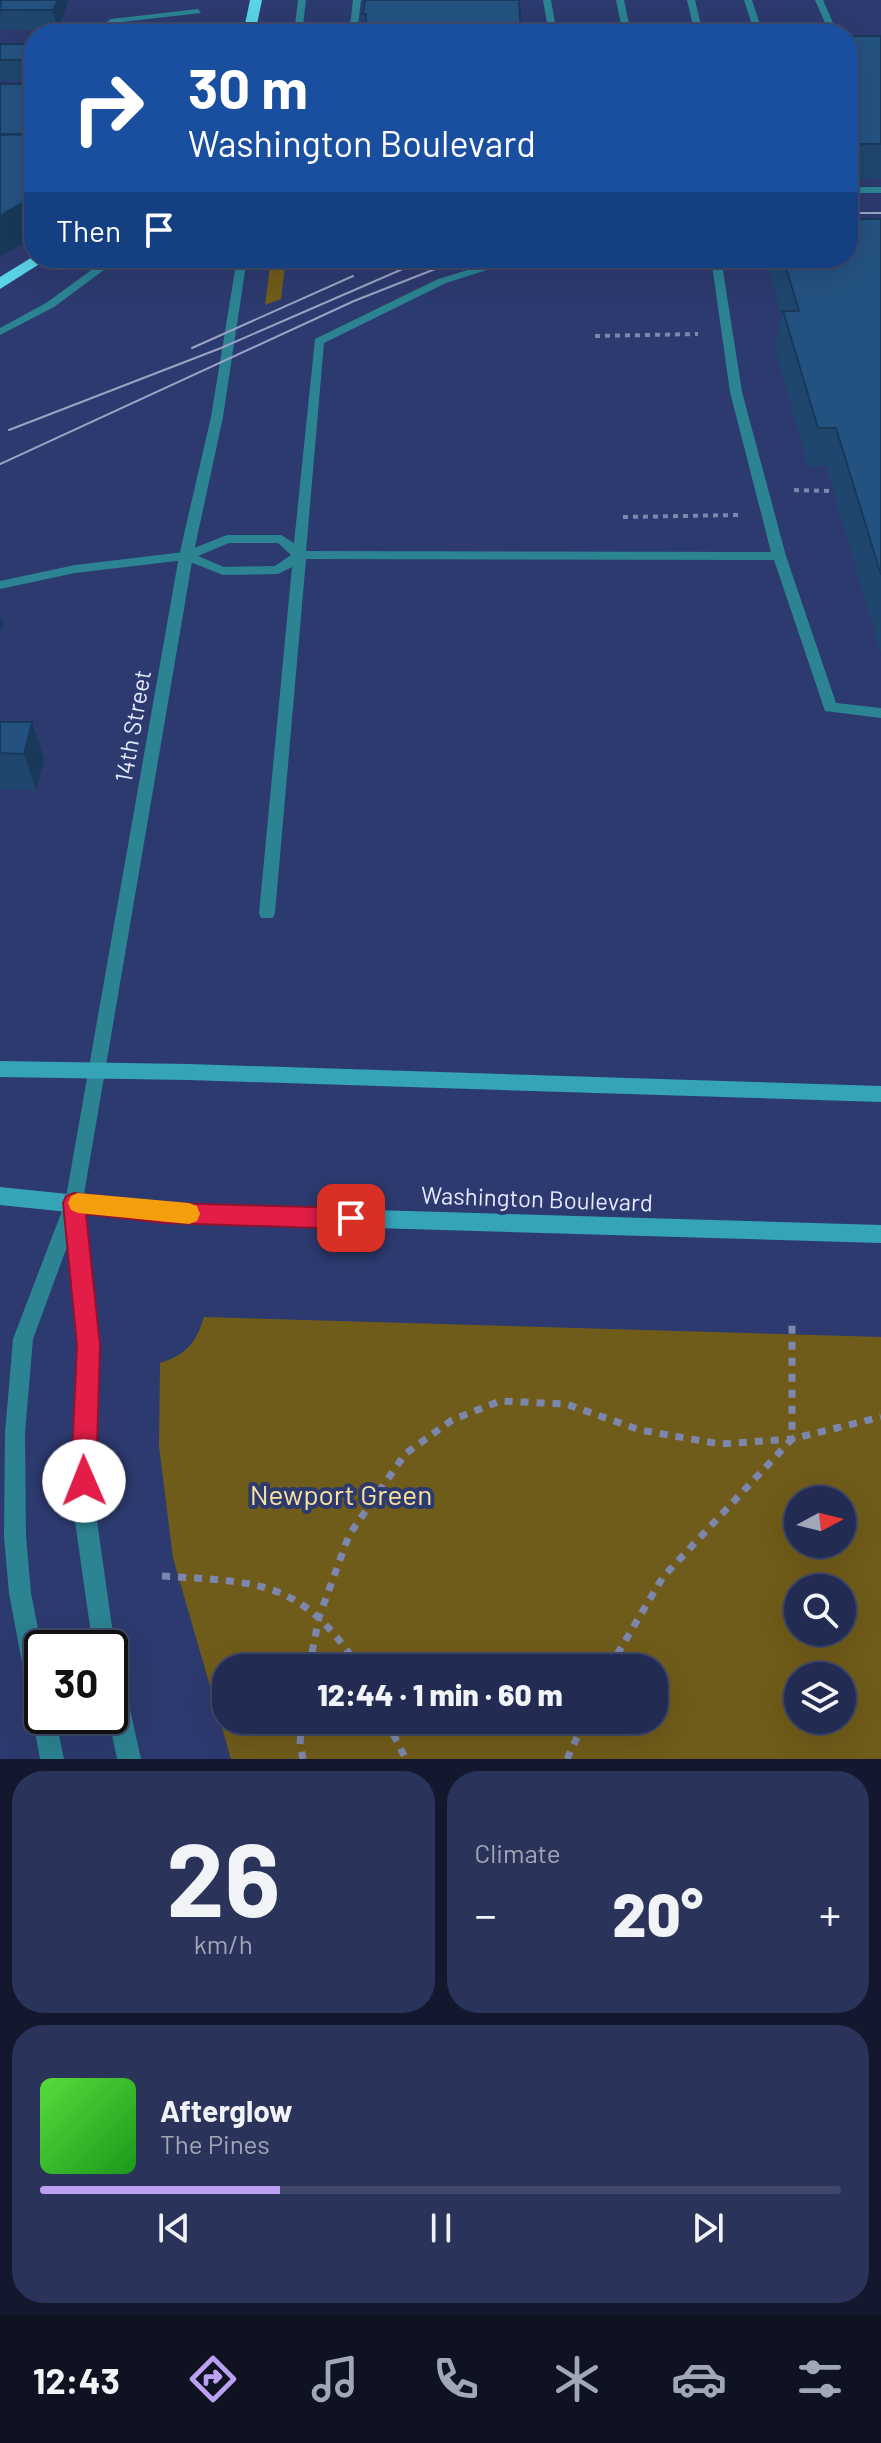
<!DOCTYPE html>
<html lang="en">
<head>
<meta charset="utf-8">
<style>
  :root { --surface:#222c53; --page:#2a345a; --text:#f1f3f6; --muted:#a2a7b8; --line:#3f486a; --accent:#bca0f2 }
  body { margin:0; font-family:Barlow,sans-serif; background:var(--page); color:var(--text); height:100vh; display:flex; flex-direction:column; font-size:30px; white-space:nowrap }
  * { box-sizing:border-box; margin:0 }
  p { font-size:26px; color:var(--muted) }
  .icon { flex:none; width:44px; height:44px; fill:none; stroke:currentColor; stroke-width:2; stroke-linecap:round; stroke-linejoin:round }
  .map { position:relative; height:1759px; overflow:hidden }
  .panel { display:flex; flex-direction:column; gap:12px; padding:12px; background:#13182e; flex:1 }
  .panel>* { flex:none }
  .hud { position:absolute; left:24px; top:24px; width:834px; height:244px; border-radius:32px; box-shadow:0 8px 32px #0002,0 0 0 2px var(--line); background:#1a4fa0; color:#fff; overflow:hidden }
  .needle { width:52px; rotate:83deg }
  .buttons { position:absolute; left:784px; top:1486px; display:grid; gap:16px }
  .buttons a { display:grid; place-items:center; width:72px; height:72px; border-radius:50%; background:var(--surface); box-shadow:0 8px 32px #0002,0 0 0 2px var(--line); font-size:40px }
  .speed { position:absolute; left:24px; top:1630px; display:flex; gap:16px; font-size:40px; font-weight:700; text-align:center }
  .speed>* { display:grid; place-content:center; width:104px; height:104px; border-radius:50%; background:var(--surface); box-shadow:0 8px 32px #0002,0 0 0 2px var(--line); line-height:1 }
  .speed .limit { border:4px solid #111; border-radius:12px; background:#fff; color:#111 }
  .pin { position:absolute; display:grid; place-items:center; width:68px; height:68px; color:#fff; margin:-34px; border-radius:16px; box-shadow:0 4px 12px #0006 }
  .me { position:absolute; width:88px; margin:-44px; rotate:359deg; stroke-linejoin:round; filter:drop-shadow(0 0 6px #0008) }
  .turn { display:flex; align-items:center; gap:28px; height:168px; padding:0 32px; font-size:36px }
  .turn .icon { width:104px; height:104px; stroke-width:2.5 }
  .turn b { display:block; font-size:56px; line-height:68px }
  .then { display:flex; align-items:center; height:76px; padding:0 32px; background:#0003; gap:16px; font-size:30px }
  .big { font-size:60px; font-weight:800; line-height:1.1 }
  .panel .widget { flex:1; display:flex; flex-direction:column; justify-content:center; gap:12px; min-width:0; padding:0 28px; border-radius:32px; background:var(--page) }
  .panel .dial { align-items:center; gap:0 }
  .dial b { font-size:104px; line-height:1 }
  .song { display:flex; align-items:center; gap:24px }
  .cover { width:96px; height:96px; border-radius:12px; background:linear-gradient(135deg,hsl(110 70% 55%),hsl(120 70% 35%)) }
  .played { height:8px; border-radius:4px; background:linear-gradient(90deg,var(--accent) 30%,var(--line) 30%) }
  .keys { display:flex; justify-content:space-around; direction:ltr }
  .heat { display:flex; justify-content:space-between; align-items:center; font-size:44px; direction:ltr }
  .panel .tiles { flex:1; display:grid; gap:12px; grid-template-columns:1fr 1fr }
  .widget:last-child { grid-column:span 2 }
  .trip { position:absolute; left:212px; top:1654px; width:456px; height:80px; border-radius:32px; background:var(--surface); box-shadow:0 8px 32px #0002,0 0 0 2px var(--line); font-weight:800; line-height:80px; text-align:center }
  .menu { display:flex; height:128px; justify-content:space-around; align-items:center; background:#0e1221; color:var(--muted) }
  .menu .icon { width:56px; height:56px }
  .menu .on { color:var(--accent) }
  .menu b { font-size:36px; color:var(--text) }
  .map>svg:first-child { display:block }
  .green { fill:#705c1a; fill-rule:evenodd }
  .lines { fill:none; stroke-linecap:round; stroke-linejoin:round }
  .path-far1 { stroke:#7d87ad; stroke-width:4; stroke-dasharray:5 5; stroke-linecap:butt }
  .path { stroke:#7d87ad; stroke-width:7; stroke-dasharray:8 8; stroke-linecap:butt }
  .lane { fill:#2c8392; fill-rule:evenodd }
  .street { fill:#2c8392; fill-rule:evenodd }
  .secondary { fill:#35a4b7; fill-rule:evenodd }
  .highway { fill:#5ad3e8; fill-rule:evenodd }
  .tram { stroke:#9aa3c4; stroke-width:2 }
  .wall { fill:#1f476e }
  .shaded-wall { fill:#19395a }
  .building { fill:#245280; stroke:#19395a; stroke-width:2 }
  .route { fill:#e11d48; stroke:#92132f; stroke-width:2 }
  .slow { fill:#f59e0b }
  .labels { text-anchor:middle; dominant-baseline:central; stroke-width:8; stroke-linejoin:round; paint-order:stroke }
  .street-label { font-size:24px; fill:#e4eafe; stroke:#2d3a6f }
  .near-park-label { font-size:28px; fill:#fbe29c; stroke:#2d3a6f }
</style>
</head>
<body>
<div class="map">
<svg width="881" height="1759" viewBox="0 0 881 1759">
  <rect width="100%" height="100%" fill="#2d3a6f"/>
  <path class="green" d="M271,258h15l-5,41 -16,6z
    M204,1317l677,20v422h-650l-58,-201 -14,-112 1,-83c26,-8 36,-20 44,-46zM798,1500h44v44h-44zM798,1588h44v44h-44zM226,1668h428v52h-428zM798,1676h44v44h-44z"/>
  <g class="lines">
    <path class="path-far1" d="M595,336l103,-2
      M794,490l39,1
      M623,517l116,-2"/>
    <path class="path" d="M162,1576c98,6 140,4 197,92
      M309,1668l10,-51 30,-82 56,-81 47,-34 48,-19 66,3 74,26 80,14 72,-5 89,-22
      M609,1668l54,-91 129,-138v-117
      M302,1720l-2,24 3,15
      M386,1720l20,39
      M567,1759l18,-39"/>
    <path class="lane" d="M353,0h8l-4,34h-8z
      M543,0h8l6,34h-8z
      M616,0h8l7,34h-8z
      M687,0h8l8,34h-8z
      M744,0h8l11,34h-8z
      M815,0h8l15,34h-8z
      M198,9l3,4 -88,10 -14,11h-9l21,-15z
      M848,187h33v6h-33z
      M322,258h10l-3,10 -9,-2z
      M508,258h16l-78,25 -122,60 -18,208 465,1 -41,-160 -19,-134h10l21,134 44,164 50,147 45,5v10l-56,-7 -51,-151 -468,-1 -31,354 -2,5h-12l-2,-5 33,-346 -14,7 -55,1 -38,-15 -110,13 -75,16v-8l75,-16 109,-13 43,-17h54l13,8 21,-204 123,-60zM229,543h49l13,12 -16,11 -51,1 -26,-11z"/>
    <path class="street" d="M298,0h8l-4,34h-8z
      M108,258h12l-66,49 -54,28v-7l46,-25z
      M237,258h10l-24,159 -30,139 -111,650 17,139 -5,109 1,53 20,141 -5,9v-9h-17l-20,-141 -1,-53 7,-109 -11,-101 -35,95 -8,94 1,103 5,57 11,56v67h13l9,43h-24l-31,-166 -5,-57 1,-103 8,-94 52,-136 114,-647 32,-139z
      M110,1662l8,4 4,8 19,85h-24l-9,-43h2z"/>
    <path class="secondary" d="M0,1061l188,3 693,22v16l-693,-22 -188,-3z
      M0,1187l165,17 716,21v18l-716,-21 -165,-17z"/>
    <path class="highway" d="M250,0h12l-7,34h-12z
      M34,256l15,2 -49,31v-12z"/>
    <path class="tram" d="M848,213h33
      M192,348l161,-72
      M9,430l212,-82 207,-90
      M0,464l354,-163 109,-43"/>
  </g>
  <path class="wall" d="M69,0l-12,30h-56l-1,-28z
    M363,14l158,20h-157z
    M848,36h33v143h-33z
    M0,44h34v37h-34z
    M881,219v434l-55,-187h-18l-33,-118 7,-32 -17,-58h83z
    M0,722l44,37 -8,31 -36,-1z"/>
  <path class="shaded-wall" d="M58,0h11l-12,30 -4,-20z
    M34,196v41l-34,20v-41z
    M0,614l3,10 -3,10z
    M32,722l12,37 -8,31 -12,-36z"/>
  <path class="building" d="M1,0h57l-5,10h-53z
    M365,0h154l2,34h-156l1,-20h-3z
    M848,36h33v108h-33z
    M0,44h34v16h-34z
    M0,84h34v50l-34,1z
    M0,134h34v62l-34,20z
    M848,219h33v356l-45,-147h-18l-35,-117h16l-16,-53h65z
    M0,722h32l-8,32 -24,-1z"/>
  <path class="route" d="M74,1193l91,10 186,5 8,3 3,7 -3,8 -8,3 -186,-6 -79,-9 14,131 -4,136 -4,8 -8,4 -9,-4 -4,-8 6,-136 -14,-142 3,-7z"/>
  <path class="slow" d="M78,1193l111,10 8,3 3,8 -3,7 -8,3 -111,-11 -7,-3 -3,-7 3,-7z"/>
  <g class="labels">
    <g class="street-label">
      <text transform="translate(132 726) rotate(-80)">14th Street</text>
      <text transform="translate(537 1198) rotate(2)">Washington Boulevard</text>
    </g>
    <g class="near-park-label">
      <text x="341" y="1494">Newport Green</text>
    </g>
  </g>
</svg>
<div class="buttons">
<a><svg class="needle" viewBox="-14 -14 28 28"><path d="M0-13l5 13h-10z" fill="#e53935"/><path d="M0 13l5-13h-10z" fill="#a2a7b8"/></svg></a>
<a><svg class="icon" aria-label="search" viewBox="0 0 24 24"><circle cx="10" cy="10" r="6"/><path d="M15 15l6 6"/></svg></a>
<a><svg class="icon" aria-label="layers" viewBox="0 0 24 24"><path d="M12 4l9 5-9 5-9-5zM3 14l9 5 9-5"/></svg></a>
</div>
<div class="speed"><div class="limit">30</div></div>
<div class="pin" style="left:351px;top:1218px;background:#d93025"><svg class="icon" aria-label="arrive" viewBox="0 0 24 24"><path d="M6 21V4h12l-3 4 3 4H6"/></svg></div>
<svg class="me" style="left:84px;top:1481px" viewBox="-20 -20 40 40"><circle r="19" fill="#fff"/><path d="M0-13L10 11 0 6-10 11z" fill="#e11d48"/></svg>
<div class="trip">12:44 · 1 min · 60 m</div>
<div class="hud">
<div class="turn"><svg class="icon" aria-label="right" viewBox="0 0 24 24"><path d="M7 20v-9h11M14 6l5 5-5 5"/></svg><div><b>30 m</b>Washington Boulevard</div></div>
<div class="then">Then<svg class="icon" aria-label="arrive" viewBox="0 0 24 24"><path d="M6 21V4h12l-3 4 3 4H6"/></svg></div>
</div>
</div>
<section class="panel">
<div class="tiles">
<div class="widget dial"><b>26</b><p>km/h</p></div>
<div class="widget"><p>Climate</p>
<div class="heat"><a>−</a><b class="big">20°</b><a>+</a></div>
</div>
<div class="widget">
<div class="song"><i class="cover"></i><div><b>Afterglow</b><p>The Pines</p></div></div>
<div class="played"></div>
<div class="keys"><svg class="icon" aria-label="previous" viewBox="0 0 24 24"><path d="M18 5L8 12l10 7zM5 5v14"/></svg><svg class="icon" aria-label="pause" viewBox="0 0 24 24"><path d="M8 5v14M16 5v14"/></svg><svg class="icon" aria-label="next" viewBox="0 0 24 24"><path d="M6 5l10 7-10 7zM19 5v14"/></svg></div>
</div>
</div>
</section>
<nav class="menu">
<b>12:43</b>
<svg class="icon on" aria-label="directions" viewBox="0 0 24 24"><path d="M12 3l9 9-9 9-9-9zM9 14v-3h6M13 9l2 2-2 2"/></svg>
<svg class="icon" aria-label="music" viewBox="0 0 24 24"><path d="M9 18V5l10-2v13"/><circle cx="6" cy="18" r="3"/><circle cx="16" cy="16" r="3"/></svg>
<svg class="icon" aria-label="phone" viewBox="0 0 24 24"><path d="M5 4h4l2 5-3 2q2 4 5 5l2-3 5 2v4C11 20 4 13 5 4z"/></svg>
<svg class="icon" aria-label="climate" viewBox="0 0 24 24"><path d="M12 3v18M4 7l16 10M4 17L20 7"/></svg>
<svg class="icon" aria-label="car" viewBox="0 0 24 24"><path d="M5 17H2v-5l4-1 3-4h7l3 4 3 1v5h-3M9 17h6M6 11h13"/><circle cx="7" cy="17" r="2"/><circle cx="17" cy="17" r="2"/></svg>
<svg class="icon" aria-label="filters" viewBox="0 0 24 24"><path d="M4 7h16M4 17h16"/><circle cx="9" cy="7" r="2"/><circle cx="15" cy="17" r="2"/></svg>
</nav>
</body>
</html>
